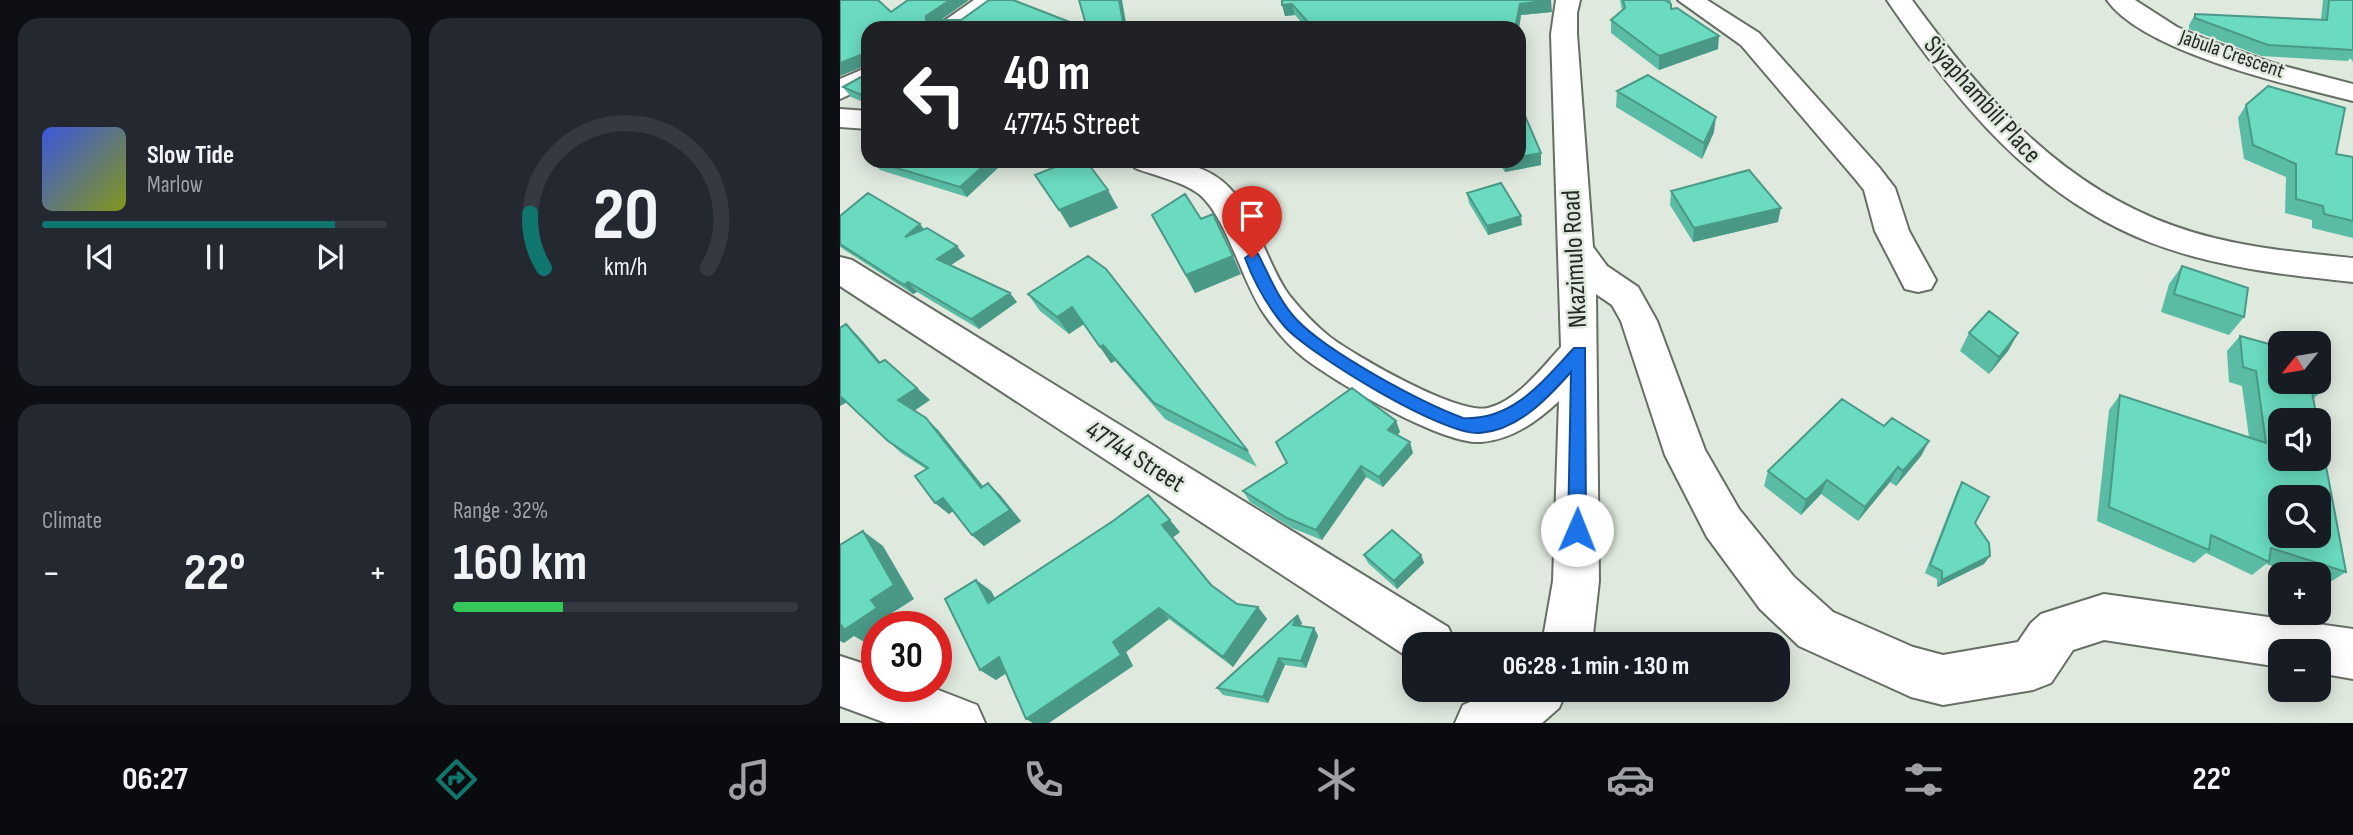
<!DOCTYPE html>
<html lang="en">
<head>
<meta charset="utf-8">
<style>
  :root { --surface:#171b24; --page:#242831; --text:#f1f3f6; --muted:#9ea1a6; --line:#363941; --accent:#0f766e }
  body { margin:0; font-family:"Sofia Sans Condensed",sans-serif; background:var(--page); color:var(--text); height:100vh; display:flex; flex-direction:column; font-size:26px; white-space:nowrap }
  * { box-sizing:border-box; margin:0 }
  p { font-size:23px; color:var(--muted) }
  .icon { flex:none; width:38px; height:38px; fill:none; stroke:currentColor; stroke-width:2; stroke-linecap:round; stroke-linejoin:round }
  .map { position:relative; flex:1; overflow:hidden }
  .sheet { display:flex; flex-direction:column; gap:18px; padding:18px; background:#0d0f14; width:840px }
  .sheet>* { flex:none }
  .hud { position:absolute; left:21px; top:21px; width:665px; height:147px; border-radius:21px; box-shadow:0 4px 18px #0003; background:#202124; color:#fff; overflow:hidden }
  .needle { width:46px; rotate:240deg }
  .controls { position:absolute; left:1428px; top:331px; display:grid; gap:14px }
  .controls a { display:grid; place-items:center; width:63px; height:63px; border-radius:14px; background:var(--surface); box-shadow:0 4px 18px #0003; font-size:35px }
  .speed { position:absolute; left:21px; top:611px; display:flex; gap:14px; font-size:35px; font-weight:700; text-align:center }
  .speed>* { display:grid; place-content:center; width:91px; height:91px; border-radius:50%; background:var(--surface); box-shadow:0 4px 18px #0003; line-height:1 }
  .speed .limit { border:10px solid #d22; background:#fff; color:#111 }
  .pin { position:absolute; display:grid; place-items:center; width:60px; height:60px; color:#fff; margin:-72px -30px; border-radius:50% 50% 50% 0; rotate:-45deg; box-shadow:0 0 7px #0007 }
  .pin .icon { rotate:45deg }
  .me { position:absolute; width:77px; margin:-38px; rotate:1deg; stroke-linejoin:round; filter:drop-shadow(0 0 5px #0008) }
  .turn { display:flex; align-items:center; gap:24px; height:147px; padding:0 28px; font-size:32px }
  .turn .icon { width:91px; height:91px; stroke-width:2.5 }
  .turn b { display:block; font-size:49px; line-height:60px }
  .big { font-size:52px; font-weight:700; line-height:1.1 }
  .sheet .widget { flex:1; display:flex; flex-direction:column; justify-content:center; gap:10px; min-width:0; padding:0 24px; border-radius:21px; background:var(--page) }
  .sheet .dial { align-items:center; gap:0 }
  .dial svg { height:182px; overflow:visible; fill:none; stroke:var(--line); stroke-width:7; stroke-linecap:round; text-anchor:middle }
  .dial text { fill:var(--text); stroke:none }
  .song { display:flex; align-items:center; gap:21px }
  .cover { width:84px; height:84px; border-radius:10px; background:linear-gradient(135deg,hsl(230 70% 55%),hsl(70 70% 35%)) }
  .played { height:7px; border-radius:4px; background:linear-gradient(90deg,var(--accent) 85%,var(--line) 85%) }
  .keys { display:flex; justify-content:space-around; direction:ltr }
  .heat { display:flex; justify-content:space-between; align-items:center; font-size:38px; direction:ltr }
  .charge { height:10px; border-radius:5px; background:linear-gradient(90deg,#34c759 32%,var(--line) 0) }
  .sheet .tiles { flex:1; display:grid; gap:18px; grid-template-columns:repeat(2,1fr) }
  .trip { position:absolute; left:562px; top:632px; width:388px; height:70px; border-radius:21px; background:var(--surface); box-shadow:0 4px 18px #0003; font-weight:700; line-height:70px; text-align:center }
  .tabs { display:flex; height:112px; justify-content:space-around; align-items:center; background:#090b0e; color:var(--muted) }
  .tabs .icon { width:49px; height:49px }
  .tabs .active { color:var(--accent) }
  .tabs b { font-size:32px; color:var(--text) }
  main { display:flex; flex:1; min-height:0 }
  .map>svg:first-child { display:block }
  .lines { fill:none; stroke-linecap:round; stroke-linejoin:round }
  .minor-casing { stroke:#666e65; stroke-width:4 }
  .minor { fill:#fff; fill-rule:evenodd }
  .wall { fill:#5bbca6 }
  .shaded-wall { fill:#4a9987 }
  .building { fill:#6adbc1; stroke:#4a9987; stroke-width:2; fill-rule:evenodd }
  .route { fill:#1a73e8; stroke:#114b97; stroke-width:2 }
  .labels { text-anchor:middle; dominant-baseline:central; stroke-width:5; stroke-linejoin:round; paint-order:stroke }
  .far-street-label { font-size:21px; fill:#252925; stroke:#dfe9de }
  .street-label { font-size:26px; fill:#252925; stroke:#dfe9de }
</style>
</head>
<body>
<main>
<section class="sheet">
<div class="tiles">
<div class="widget">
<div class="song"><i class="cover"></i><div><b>Slow Tide</b><p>Marlow</p></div></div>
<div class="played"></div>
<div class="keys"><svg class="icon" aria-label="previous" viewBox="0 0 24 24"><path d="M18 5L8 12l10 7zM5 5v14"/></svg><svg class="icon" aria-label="pause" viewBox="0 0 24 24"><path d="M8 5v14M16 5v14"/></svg><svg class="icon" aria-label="next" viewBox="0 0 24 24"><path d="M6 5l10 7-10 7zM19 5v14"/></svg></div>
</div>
<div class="widget dial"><svg viewBox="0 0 100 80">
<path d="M14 69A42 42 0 1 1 86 69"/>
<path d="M14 69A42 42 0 0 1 8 45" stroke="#0f766e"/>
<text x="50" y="56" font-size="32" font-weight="700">20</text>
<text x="50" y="72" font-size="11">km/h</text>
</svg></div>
<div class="widget"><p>Climate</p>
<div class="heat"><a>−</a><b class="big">22°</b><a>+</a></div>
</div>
<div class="widget"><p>Range · 32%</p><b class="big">160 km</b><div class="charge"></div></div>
</div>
</section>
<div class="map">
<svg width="1513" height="723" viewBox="0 0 1513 723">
  <rect width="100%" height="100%" fill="#dfe9de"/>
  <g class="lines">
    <defs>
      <path id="minor" d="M134,0h29l-38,28h-31z
        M716,0h24l-3,13v21l16,213 14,19 31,21 19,34 48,129 34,59 55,68 39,35 80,35 30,8 75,-13 13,-19 10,-9 63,-20 249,35v50l-34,-6v-22h-39v16l-176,-27 -31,10 -22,33 -18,7 -90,15 -32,-8 -112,-51 -39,-37 -53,-72 -42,-82 -44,-134 -9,-16 -16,-11 3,287 -7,63h-50l11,-63 6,-180c-21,20 -48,39 -78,41 -38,3 -146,-60 -177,-84 -15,-12 -28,-27 -39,-43 -23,-32 -38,-98 -66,-121 -17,-13 -44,-18 -64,-26l-4,-7c30,0 66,-1 91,20 34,28 42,79 67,114 12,15 26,30 41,42 27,20 127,78 158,71 29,-7 54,-40 73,-61l-10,-313z
        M838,0h29l52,33 119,133 17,22 14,43 27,49 -5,9 -13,3 -13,-3 -30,-58 -11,-41 -8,-10 -115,-135z
        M1047,0h25c70,96 147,185 262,226 58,21 119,26 179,32v24c-69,-7 -139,-15 -204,-40 -117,-46 -193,-141 -262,-242z
        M1267,0h28l42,27 30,13 65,23 81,21v17c-61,-15 -210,-49 -246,-101z
        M28,67v19l-28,13v-20z
        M0,109l28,2v18l-28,-2z
        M0,257l12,3 596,367 8,17h-42v17l-574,-375z
        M0,656l37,12v18h51l49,19 8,18h-99l-46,-17z
        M659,690h68l-8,18 -17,15h-87l8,-18z"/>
    </defs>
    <use href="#minor" class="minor-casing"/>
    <use href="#minor" class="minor"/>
  </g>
  <path class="wall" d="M0,0l51,12 78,-12 -28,20 144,8h-217v76l-17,-7 -8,-10 20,-11v-10l-23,10z
    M442,0l270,12 -31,3 -2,13h-213l-11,-13 -10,1z
    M780,0h51v9l47,40 -59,21 -48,-37v-13l11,-10z
    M1483,0h30v62l-3,-4 -2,3 -87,-5 -72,-27v-4l6,-11 126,5z
    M777,91l97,41 -12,27 -86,-52z
    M1406,105l90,49 17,3v81l-41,-10v-8l-27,-7 1,-36 -42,-18 -6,-41z
    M33,161l127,5 -33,31 -87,-27z
    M657,161h22l22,4 -36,7z
    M831,191l107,31 -85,20 -23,-37z
    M627,193l55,32 -34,10 -19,-32z
    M312,215l89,59 -46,19z
    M0,216l80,8 4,6 41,26 -15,9 67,37 -38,27 -62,-37 -4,2 -73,-47z
    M248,256l160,195 9,16 -92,-48 -50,-58 -4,2 -27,-39 -15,10 -29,-23 -12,-17z
    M1342,266l62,51 -15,18 -68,-23 8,-28z
    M6,324l13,13 22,26 36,25 13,12 -16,10 24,20 45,56 5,-3 12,12 21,26 -37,25 -12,-11 -19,-24 -4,3 -14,-11 -9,-34 -25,-16 -54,-51 -7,4v-78z
    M1129,333h49l-10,18 -19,23 -29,-23z
    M1400,336l79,46 4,8 -10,9 33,173 -19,12 -8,-2v-8h-24l-29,-10 -14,11 -46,-22 -12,10 -97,-42 12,-111 11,-15 129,42 -7,-51 -13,-4 -2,-31z
    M556,421l4,11 -3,3 16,18 -30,34 -17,-10 -44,63 -30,-12 -42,-26 -7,-11z
    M1044,426l45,15 -8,15 -25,30 -6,-4 -32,39 -37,-27 -20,21 -37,-29 4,-15z
    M1122,482l13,41 9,41 -47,23v-8l-12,-6 32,-82z
    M340,532l-8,6 39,47 26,19 21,3 9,12 -34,48 -64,-48 -43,33 7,14 -127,7 -10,7 -16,-10 -4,-90 15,11 4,7z
    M524,555h57l3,8 -27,26 -29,-26z
    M462,623l-1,3 13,2 4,8 -12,32 -21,-3 -17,38 -45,-8 -6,-7z"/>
  <path class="shaded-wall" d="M110,0h19l-37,26 -6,-6v-4z
    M279,0h3l5,28h-3z
    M711,0l1,12 -31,3 -2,13h-4l5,-24z
    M452,4l3,11 -10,1 -3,-11z
    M879,36l-1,13 -59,21v-14z
    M20,55l7,10 -27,11v-13z
    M876,117l-2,15 -12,27 2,-16z
    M701,153v12l-36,7 -1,-11h15v-4z
    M149,161h7l4,5 -33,31 -7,-10z
    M268,190l10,18 -48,20 -11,-18z
    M941,208l-3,14 -85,20 1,-14z
    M681,216l1,9 -34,10 -1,-9z
    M80,224l7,9 -22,4z
    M117,246l8,10 -20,13 -8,-10z
    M393,256l8,18 -46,19 -9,-18z
    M68,282l9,10 -4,2 -9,-9z
    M170,293l7,9 -38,27 -8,-10z
    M232,307l12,17 -15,10 -12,-17z
    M6,324l13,13 33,39 -13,-13z
    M1178,333l-10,18 -19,23 10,-17z
    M263,345l12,16 -4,2 -11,-16z
    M77,388l13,12 -19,13 -13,-13z
    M0,396l7,6 -7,4z
    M86,418l12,12 55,69 -12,-11z
    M556,421l4,11 -9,9 -3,-11z
    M1089,441l-8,15 -25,30 7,-15z
    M570,442l3,11 -30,34 -4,-10z
    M521,466l5,11 -44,63 -6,-10z
    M1058,467l-8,15 -32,39 7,-14z
    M987,480l-6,14 -20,21 5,-15z
    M148,483l12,12 21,26 -37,25 -12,-11z
    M103,498l13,11 -7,5 -14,-11z
    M330,520l10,12 -8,6 -10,-13z
    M23,531l20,15 31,53 -22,14 6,9 -7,4h-14v10l-11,7 -12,-7 -10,7 -4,-2v-21l31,-20z
    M581,555l3,8 -27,26 -3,-8z
    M1150,556l-6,8 -47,23 5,-7z
    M136,580l15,11 12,23 -15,-11z
    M418,607l9,12 -34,48 -10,-10z
    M319,608l10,11 -43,33 7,14 -84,57h-16l-7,-4 87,-77z
    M458,615l4,8 -4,9 -5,-7z
    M474,628l4,8 -12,32 -5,-7z
    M159,657l15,11 -18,12 -16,-10z
    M439,658l6,7 -17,38 -5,-6z"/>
  <path class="building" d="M0,0h38l13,12 17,-12h42l-24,16v4h35l28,-20h24l72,28h-217v70l-25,-11 20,-11v-19l-3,-2 -20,8z
    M239,0h40l5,28h-37z
    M442,0h269l-31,4 -5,24h-202l-21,-24 -10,1z
    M783,0h42l6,4v5l6,-1 42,28 -60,20 -48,-36 14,-12z
    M1489,0h24v50l-85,-5 -73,-27v-4l132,6z
    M808,75l68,42 -12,26 -87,-52z
    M1428,86l77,22 -9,46 17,3v64l-29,-7 -1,-8 -27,-7v-35l-43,-19 -7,-40z
    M679,102l22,51 -22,4z
    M33,161h116l-29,26z
    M230,161h16l22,29 -49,20 -24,-35z
    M909,170l32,38 -87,20 -23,-37z
    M661,183l20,33 -34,10 -20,-33z
    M28,193l52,31 -15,13 22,-9 30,18 -20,13 73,34 -39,26 -63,-37 -4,3 -64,-41v-28z
    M345,194l16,25 12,-5 20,42 -47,19 -34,-60z
    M248,256l18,13 142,182 -94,-48 -51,-58 -3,2 -28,-40 -15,10 -29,-23z
    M1342,266l66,22 -4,29 -70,-23z
    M1149,311l29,22 -19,24 -30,-24z
    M6,324l33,39 6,-3 32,28 -19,12 28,18 55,70 7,-5 22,27 -38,25 -29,-37 -8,5 -20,-27 13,-8 -40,-27 -48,-45v-68z
    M1400,336l40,11v35h39v-19l4,27 -12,-4 6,34h-37v38h39v-29l27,143 -75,-24 -2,14 -58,-27 -2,15 -100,-43 11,-112 146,48 -10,-72 -13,-4zM1440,497h39v39h-39z
    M512,388l44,33 -8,9 22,12 -31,35 -18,-11 -45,64 -29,-12 -44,-27 44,-28 -11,-21z
    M1002,399l42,27 8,-8 37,23 -26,30 -5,-4 -33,40 -38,-27 -21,20 -38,-29z
    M1122,482l27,15 -14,26 14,20 1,13 -48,24v-9l-12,-6z
    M308,495l22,25 -8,5 49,60 26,19 21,3 -35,50 -64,-49 -46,34 8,13 -95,64 -27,-62 -19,13 -35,-71 31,-19 12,23 125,-82z
    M552,530l29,25 -27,26 -30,-26z
    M23,531l31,54 -23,15 6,8 -33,22 -4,-7v-78z
    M458,615l-5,10 21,3 -13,33 -22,-3 -16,39 -46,-9z"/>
  <path class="route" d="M412,253l6,1c12,23 20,45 38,65 31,33 124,83 167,99 50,3 80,-37 111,-70h11l1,182 -3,6 -6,2 -7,-2 -2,-6 3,-158c-24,27 -53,58 -91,61 -37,3 -169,-78 -195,-106 -17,-20 -31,-45 -40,-69z"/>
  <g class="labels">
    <g class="far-street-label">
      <text transform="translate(1392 54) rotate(19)">Jabula Crescent</text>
    </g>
    <g class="street-label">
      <text transform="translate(1142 100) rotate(48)">Siyaphambili Place</text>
      <text transform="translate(735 259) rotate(-93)">Nkazimulo Road</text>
      <text transform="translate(295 457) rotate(32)">47744 Street</text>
    </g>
  </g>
</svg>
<div class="controls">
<a><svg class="needle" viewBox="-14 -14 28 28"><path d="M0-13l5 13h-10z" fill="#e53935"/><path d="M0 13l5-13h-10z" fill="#9ea1a6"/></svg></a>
<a><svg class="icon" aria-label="sound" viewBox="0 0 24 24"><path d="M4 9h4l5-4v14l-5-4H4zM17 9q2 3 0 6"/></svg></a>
<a><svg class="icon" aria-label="search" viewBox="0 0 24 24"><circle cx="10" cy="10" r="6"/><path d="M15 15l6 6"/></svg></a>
<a>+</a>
<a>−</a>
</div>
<div class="speed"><div class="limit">30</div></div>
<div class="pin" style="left:412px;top:258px;background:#d93025"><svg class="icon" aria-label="arrive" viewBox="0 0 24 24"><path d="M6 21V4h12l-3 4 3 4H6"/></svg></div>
<svg class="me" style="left:737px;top:530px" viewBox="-20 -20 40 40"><circle r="19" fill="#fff"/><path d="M0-13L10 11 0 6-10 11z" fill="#1a73e8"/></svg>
<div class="trip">06:28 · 1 min · 130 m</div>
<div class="hud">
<div class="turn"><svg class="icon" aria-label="left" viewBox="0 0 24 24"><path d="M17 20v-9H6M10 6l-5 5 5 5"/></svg><div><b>40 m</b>47745 Street</div></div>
</div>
</div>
</main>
<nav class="tabs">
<b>06:27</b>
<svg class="icon active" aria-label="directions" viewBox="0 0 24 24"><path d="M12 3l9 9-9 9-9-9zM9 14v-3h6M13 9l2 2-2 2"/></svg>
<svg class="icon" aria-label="music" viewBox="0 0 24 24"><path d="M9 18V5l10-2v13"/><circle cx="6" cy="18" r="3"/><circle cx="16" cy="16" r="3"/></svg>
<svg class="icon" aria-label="phone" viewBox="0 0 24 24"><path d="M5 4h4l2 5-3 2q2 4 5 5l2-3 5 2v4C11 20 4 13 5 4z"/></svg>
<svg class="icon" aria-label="climate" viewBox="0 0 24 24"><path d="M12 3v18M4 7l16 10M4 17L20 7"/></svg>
<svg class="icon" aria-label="car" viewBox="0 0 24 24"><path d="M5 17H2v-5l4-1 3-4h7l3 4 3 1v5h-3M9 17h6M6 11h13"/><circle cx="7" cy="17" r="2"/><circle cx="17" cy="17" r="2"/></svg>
<svg class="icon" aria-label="filters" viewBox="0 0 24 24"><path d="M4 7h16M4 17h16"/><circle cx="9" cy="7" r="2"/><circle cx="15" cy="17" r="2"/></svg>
<b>22°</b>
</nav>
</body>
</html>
